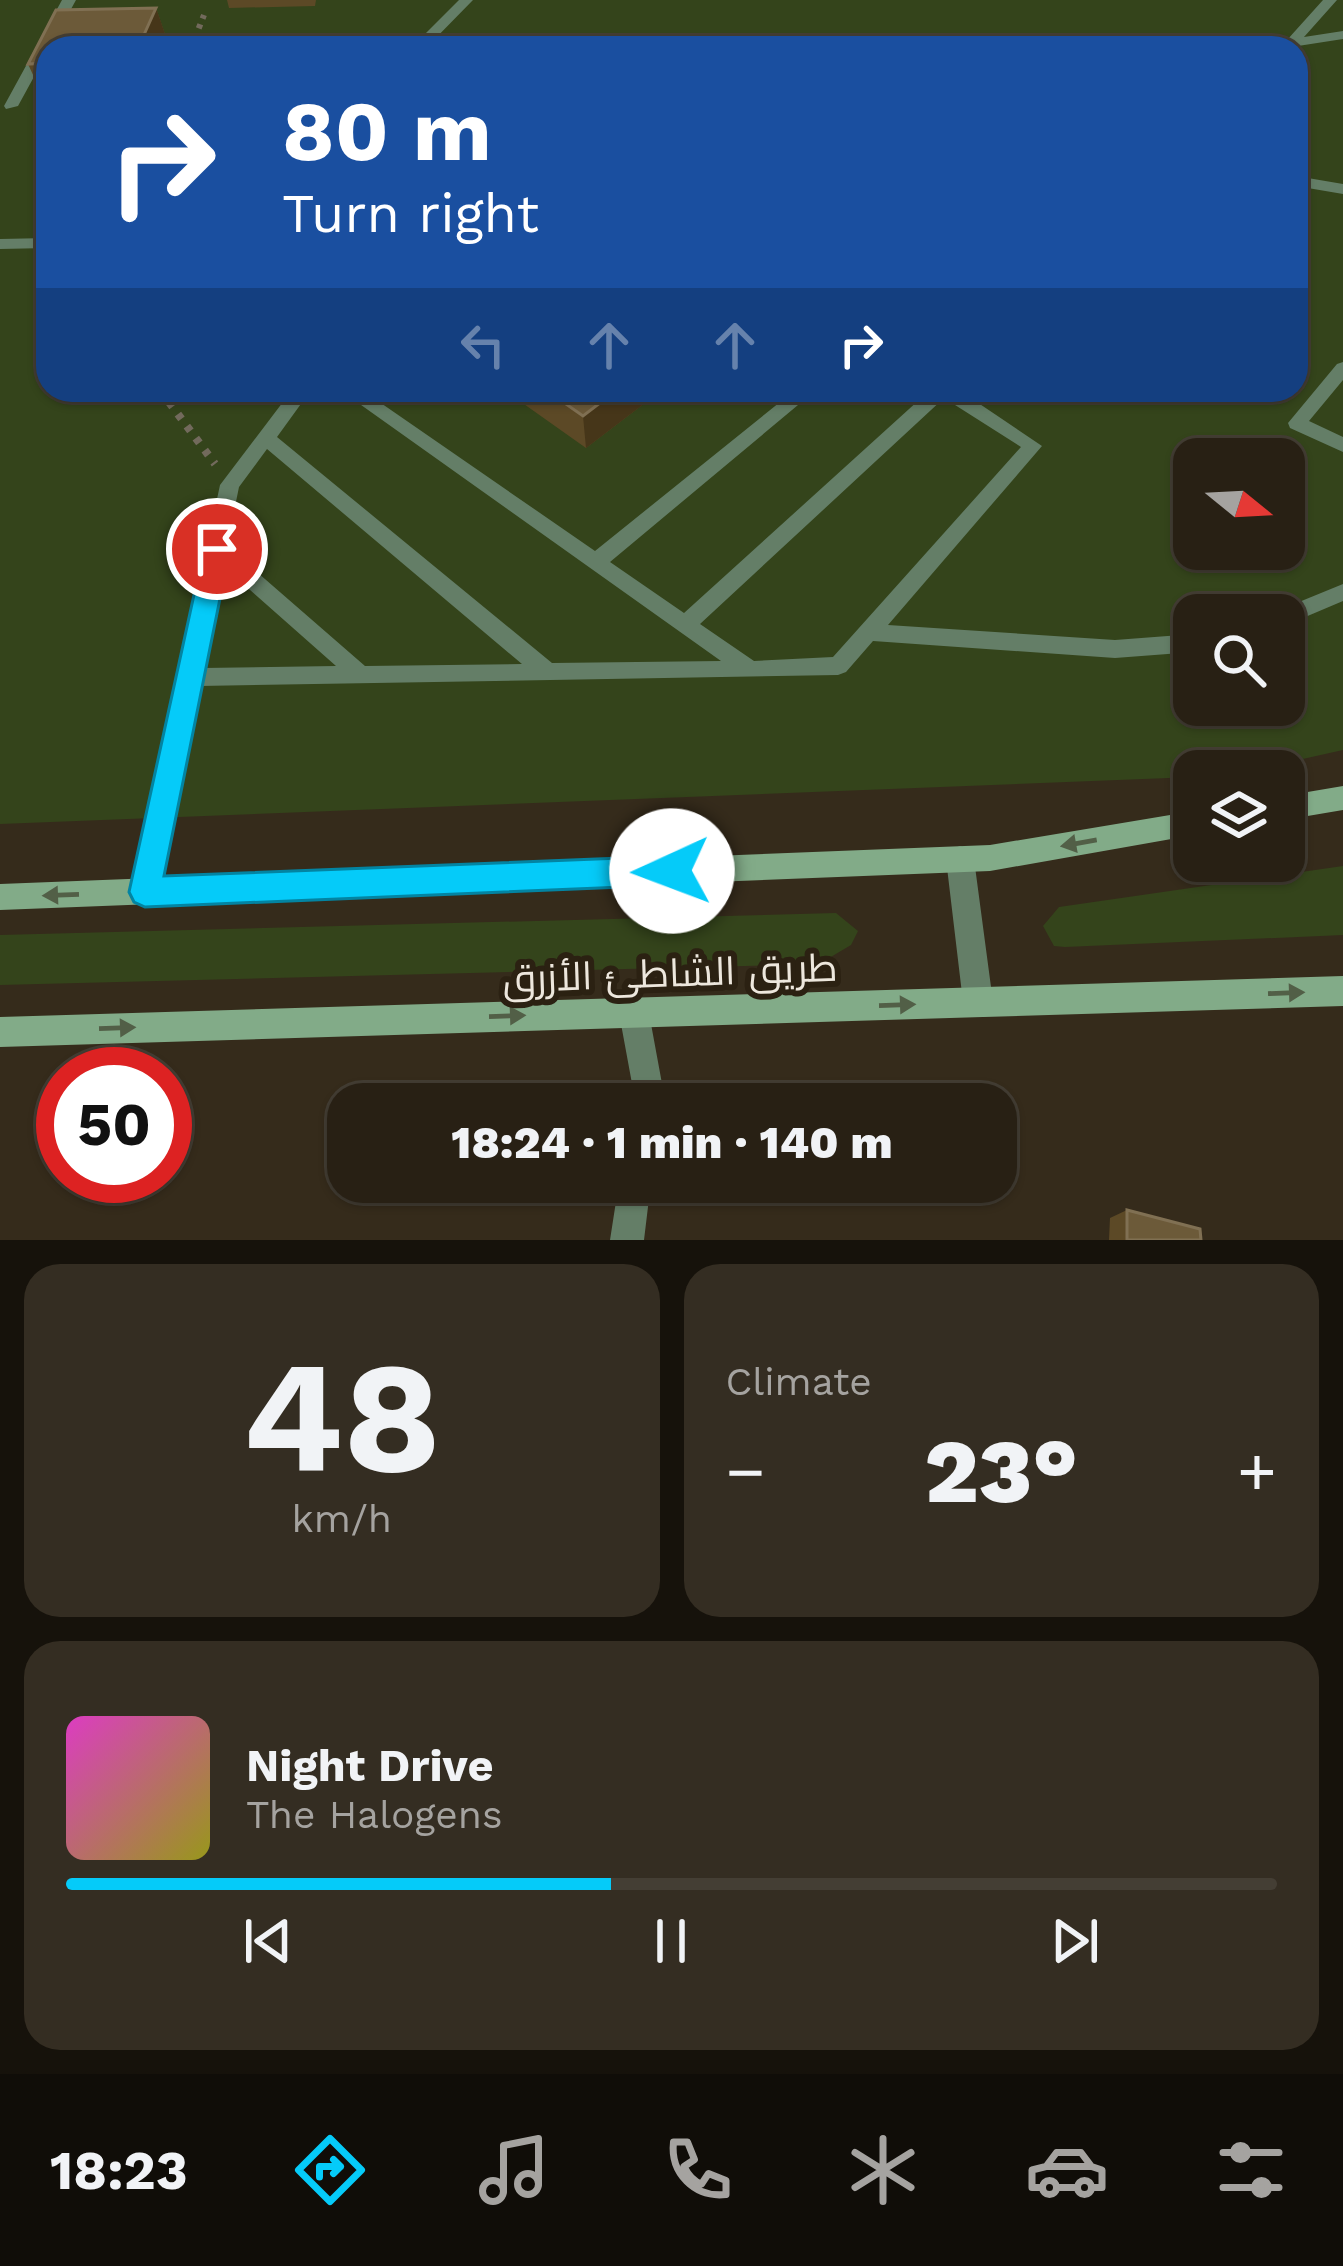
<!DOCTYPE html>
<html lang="en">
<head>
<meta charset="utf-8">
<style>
  :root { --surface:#282014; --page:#342d22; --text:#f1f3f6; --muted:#a5a3a0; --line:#443e34; --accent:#05cbf9 }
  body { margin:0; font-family:"Work Sans",Cairo,sans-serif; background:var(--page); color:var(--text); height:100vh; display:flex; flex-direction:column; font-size:45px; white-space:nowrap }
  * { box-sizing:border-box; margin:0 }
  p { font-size:39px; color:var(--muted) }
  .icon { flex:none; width:66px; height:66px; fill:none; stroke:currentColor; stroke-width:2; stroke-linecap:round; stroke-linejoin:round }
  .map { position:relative; height:1240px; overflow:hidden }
  .sheet { display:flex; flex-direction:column; gap:24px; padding:24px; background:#16120b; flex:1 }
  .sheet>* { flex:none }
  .banner { position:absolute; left:36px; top:36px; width:1272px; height:366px; border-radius:36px; box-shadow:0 3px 9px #0004,0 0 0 3px var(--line); background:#1a4fa0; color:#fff; overflow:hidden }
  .needle { width:78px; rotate:108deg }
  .fabs { position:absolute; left:1173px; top:438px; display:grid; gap:24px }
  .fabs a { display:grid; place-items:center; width:132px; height:132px; border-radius:24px; background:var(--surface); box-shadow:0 3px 9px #0004,0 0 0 3px var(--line); font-size:60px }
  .speed { position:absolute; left:36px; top:1047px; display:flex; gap:24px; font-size:60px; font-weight:700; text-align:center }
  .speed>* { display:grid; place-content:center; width:156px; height:156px; border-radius:50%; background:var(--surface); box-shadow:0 3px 9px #0004,0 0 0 3px var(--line); line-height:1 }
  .speed .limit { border:18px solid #d22; background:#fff; color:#111 }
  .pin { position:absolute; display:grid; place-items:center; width:102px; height:102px; color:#fff; margin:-51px; border:6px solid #fff; border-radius:50%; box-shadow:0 3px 12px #0007 }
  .me { position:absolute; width:132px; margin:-66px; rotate:268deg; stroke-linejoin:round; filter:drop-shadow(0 0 9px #0008) }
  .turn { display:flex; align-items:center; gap:42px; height:252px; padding:0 48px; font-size:54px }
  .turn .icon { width:156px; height:156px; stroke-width:2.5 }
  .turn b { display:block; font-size:84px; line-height:102px }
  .lanes { display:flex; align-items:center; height:114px; padding:0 48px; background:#0003; justify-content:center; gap:60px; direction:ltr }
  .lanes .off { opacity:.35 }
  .big { font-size:90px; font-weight:800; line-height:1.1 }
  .sheet .tile { flex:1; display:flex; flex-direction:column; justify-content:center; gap:18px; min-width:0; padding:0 42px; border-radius:36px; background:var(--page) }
  .sheet .dial { align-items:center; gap:0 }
  .dial b { font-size:156px; line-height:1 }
  .song { display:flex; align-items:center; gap:36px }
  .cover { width:144px; height:144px; border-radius:18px; background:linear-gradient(135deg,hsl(310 70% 55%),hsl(60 70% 35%)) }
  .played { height:12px; border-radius:6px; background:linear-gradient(90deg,var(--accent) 45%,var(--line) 45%) }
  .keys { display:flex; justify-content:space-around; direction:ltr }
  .heat { display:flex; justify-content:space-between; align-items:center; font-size:66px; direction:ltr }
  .sheet .tiles { flex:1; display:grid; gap:24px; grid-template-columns:1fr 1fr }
  .tile:last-child { grid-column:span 2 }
  .trip { position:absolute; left:327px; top:1083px; width:690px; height:120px; border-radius:36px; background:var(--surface); box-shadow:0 3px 9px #0004,0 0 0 3px var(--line); font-weight:800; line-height:120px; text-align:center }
  .tab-bar { display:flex; height:192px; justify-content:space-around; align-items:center; background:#100d08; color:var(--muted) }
  .tab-bar .icon { width:84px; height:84px }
  .tab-bar .selected { color:var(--accent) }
  .tab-bar b { font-size:54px; color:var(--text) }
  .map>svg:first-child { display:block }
  .green { fill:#34441b; fill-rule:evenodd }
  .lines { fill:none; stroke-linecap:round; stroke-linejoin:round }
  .path-far1 { stroke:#726a5c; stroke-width:6; stroke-dasharray:4.5 6; stroke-linecap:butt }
  .path { stroke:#726a5c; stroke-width:8; stroke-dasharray:6 9; stroke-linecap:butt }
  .lane { fill:#647e67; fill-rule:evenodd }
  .street { fill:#647e67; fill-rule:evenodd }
  .secondary { fill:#82ab88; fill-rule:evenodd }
  .wall { fill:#5c4926 }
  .shaded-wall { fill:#463619 }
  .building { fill:#6c5a39; stroke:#807053; stroke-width:3 }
  .oneway { fill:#525f47 }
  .route { fill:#05cbf9; stroke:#0384a2; stroke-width:3 }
  .labels { text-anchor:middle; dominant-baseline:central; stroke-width:12; stroke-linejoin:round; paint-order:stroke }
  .near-street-label { font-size:39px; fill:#ede7dd; stroke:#2b2112 }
</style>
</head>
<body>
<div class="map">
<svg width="1343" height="1240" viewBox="0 0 1343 1240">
  <rect width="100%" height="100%" fill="#352b1b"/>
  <path class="green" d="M0,0h1343v750l-94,21h-55v6l-1194,47zM48,48h1248v342h-1248zM1194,459h90v90h-90zM1194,615h90v90h-90z
    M1343,866v69l-278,12 -11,-1 -11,-20 16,-19z
    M836,913l22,18 -7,14 -32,19 -819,21v-50z"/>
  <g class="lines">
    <path class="path-far1" d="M191,48l13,-33"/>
    <path class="path" d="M160,390l55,74"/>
    <path class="lane" d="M62,0h14l-58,106 -12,3 -2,-3z
      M459,0h14l-47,48h-15z
      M1323,0h14l-33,37 39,-6v8l-58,9h-33l35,-8z
      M1296,176l47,8v10l-47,-8z
      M48,238v10l-48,1v-10z
      M1343,362v18l-34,41 34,16v15l-53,-24 -2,-5 49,-59z
      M292,390h19l-34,47 275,226 169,-2 -381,-271h22l233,161 200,-161h21l-206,172 74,51 246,-223h29l83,56 -154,179 227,15 79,-6v18l-79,6 -242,-17 -27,31 -8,3 -639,11 -42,205 -3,8 -9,4 -9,-4 -3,-8 87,-406zM944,398l77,49 -188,210 -79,4 -54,-37zM267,449l255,215 -157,2 -138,-120 12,-59zM223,566l113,100 -133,2z
      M1343,584v17l-59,25v-11h-9l2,-4z"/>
    <path class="street" d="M960,846l10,4 4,9 19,143 -5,10 -10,5 -10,-5 -5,-10 -17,-143 4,-9z
      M634,998l11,4 4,11 14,76 -1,15h-32l3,-15 -14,-76 4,-11z
      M619,1182h32l-7,58h-34z"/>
    <path class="secondary" d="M1343,786v24l-59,10v-24z
      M1194,811v24l-204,36 -990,39v-26l990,-39z
      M1343,976v30l-1343,41v-30z"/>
  </g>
  <path class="wall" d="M227,0h89l-1,6 -86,2z
    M156,8l9,26 -6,14h-111v41l-8,1 -12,-26 28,-54z
    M504,390h158l-76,58z
    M1127,1210l74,30h-92l1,-22z"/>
  <path class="shaded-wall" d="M156,8l9,26 -6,14h-21z
    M617,390h45l-76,58 -3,-32z"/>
  <path class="building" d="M156,8l-18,40h-90v15l-20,1 28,-54z
    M546,390h71l-34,26z
    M1127,1210l73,19 1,11h-74z"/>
  <defs><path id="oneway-solid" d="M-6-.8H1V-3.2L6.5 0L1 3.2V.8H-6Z" transform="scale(3)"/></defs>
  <g class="oneway">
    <use href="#oneway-solid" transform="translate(1079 843) rotate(170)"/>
    <use href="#oneway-solid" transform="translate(61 895) rotate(178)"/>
    <use href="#oneway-solid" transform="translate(1286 993) rotate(-2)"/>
    <use href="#oneway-solid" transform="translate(897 1005) rotate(-2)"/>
    <use href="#oneway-solid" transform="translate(507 1016) rotate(-2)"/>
    <use href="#oneway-solid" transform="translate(117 1028) rotate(-2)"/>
  </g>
  <path class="route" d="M217,539l13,10 -66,327 508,-20 11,4 5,11 -5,10 -11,4 -527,22 -11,-5 -5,-10 75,-343z"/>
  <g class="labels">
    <g class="near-street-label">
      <text transform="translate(670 973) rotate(-2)">طريق الشاطئ الأزرق</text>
    </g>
  </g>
</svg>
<div class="fabs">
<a><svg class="needle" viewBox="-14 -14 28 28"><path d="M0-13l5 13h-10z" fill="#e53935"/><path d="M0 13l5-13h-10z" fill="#a5a3a0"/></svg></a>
<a><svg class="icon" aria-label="search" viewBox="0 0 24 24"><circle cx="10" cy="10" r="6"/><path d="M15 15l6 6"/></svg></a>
<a><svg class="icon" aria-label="layers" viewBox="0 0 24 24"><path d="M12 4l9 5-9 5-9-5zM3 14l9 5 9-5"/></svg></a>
</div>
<div class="speed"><div class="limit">50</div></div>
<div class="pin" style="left:217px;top:549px;background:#d93025"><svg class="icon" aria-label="arrive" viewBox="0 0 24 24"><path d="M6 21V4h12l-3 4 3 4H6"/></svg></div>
<svg class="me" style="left:672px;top:871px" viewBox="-20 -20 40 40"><circle r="19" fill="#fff"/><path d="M0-13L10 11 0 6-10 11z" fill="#05cbf9"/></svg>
<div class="trip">18:24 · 1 min · 140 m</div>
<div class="banner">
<div class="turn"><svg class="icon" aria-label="right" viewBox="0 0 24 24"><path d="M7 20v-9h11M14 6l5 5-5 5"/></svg><div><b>80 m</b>Turn right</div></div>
<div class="lanes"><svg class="icon off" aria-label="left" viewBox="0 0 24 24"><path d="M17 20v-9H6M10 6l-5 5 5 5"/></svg><svg class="icon off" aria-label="ahead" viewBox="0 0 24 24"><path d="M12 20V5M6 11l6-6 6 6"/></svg><svg class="icon off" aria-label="ahead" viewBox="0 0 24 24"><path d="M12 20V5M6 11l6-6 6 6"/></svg><svg class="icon" aria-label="right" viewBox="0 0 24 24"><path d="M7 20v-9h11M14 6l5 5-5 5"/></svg></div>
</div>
</div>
<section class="sheet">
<div class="tiles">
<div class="tile dial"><b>48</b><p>km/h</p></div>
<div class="tile"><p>Climate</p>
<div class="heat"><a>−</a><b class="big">23°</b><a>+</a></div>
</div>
<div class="tile">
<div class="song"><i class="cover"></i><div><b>Night Drive</b><p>The Halogens</p></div></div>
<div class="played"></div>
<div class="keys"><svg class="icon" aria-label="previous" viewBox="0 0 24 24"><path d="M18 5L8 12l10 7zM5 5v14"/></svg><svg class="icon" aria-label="pause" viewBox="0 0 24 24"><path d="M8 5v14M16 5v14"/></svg><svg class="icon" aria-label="next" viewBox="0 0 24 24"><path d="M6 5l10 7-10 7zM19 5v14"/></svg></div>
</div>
</div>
</section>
<nav class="tab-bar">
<b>18:23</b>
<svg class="icon selected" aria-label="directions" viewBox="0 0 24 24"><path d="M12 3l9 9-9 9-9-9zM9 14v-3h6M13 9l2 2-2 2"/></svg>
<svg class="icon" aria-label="music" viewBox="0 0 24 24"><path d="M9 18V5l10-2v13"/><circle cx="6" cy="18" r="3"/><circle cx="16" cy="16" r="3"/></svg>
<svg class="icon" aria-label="phone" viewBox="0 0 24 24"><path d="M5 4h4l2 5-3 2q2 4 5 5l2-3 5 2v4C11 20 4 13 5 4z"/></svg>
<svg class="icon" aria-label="climate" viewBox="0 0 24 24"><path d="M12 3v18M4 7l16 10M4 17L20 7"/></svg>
<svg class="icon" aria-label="car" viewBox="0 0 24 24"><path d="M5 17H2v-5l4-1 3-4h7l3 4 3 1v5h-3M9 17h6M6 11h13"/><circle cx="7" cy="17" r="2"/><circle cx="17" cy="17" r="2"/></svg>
<svg class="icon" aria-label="filters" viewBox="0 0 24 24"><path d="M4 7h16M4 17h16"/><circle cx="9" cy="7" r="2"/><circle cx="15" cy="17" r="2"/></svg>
</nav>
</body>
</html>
